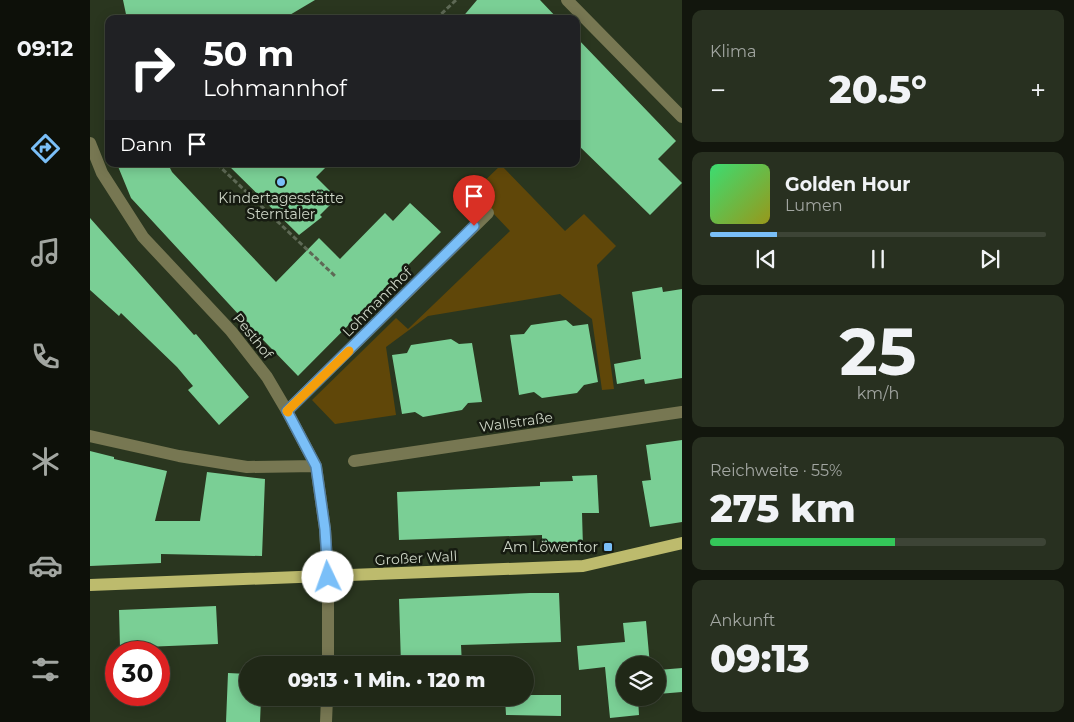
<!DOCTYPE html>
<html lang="de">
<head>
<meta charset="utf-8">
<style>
  :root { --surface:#202817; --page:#283020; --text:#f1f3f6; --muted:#a2a6a1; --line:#3d4436; --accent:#7abff8 }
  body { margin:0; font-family:Montserrat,sans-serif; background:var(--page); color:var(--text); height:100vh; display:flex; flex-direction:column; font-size:19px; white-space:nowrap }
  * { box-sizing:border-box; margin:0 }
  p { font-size:16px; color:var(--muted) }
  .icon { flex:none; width:28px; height:28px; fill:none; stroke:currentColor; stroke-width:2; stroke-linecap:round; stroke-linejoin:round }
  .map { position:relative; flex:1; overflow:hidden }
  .side { display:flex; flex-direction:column; gap:10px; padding:10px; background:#12160d; width:392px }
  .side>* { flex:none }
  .hud { position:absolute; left:15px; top:15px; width:475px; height:152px; border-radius:10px; box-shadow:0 2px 12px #0003,0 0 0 1px var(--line); background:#202124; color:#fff; overflow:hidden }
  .buttons { position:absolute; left:526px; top:656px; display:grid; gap:10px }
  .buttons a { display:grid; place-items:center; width:50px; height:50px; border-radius:50%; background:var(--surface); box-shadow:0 2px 12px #0003,0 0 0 1px var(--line); font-size:25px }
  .speed { position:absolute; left:15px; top:641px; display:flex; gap:10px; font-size:25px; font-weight:700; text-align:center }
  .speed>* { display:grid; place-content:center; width:65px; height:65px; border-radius:50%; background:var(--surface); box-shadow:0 2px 12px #0003,0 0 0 1px var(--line); line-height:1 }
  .speed .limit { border:8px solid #d22; background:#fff; color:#111 }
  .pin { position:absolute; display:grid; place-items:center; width:42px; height:42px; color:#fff; margin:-51px -21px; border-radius:50% 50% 50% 0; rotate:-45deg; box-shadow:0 0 5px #0007 }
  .pin .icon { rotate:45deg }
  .me { position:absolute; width:55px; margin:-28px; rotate:357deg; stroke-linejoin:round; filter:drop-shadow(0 0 4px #0008) }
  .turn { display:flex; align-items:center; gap:18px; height:105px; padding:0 15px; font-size:22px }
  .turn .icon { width:65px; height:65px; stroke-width:2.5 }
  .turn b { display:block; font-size:35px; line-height:42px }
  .then { display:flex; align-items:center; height:48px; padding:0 15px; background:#0003; gap:10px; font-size:19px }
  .big { font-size:38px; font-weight:800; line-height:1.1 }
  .side .card { flex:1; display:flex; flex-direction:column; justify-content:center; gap:8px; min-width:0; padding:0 18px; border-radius:10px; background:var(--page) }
  .side .dial { align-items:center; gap:0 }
  .dial b { font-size:65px; line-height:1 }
  .song { display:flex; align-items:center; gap:15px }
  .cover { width:60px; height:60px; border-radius:8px; background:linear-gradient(135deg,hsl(140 70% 55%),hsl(60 70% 35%)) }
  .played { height:5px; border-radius:2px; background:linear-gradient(90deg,var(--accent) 20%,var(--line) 20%) }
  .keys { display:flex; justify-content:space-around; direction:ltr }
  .heat { display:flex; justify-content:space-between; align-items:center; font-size:28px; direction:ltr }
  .charge { height:8px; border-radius:4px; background:linear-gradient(90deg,#34c759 55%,var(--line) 0) }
  .trip { position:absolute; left:149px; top:656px; width:295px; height:50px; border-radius:25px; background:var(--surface); box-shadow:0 2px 12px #0003,0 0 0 1px var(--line); font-weight:800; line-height:50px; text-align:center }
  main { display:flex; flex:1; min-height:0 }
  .dock { display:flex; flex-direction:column; width:90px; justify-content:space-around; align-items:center; background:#0d1009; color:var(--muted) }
  .dock .icon { width:35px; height:35px }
  .dock .current { color:var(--accent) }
  .dock b { font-size:22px; color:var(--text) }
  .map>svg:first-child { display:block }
  .green { fill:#604709 }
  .building { fill:#7acf95 }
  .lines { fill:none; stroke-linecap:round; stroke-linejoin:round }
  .path { stroke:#5e6955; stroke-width:3; stroke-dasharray:5 2.5; stroke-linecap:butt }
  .minor { stroke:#777752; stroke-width:12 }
  .major { stroke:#bdbb6d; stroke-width:12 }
  .route-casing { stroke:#4f7ca1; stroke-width:12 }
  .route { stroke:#7abff8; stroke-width:9 }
  .slow { stroke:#f59e0b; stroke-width:9 }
  .poi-dot { fill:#7abff8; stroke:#161b11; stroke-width:2 }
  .labels { text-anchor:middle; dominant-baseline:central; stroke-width:5; stroke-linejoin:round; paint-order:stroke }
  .poi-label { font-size:14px; fill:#cdd5c6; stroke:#161b11 }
  .street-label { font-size:14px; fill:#cdd5c6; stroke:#161b11 }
</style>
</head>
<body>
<main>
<nav class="dock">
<b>09:12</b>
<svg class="icon current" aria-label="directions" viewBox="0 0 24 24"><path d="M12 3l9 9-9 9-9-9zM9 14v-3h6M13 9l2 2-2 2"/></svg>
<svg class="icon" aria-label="music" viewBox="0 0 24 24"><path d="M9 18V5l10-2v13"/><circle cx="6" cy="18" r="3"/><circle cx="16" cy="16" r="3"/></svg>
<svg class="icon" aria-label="phone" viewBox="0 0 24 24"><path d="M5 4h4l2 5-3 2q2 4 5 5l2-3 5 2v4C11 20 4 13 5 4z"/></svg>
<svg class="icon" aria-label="climate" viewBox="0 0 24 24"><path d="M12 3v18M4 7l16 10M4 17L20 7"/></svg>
<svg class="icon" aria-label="car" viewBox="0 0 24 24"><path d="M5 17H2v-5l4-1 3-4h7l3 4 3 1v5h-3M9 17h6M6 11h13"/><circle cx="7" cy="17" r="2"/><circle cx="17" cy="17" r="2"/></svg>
<svg class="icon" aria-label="filters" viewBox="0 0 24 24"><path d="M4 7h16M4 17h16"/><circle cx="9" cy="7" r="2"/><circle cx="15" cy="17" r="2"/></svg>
</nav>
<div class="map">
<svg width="592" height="722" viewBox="0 0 592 722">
  <rect width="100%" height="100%" fill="#2a361f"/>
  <path class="green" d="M411,165l64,66 19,-17 32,32 -19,19 17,124 -12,1 -10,-71 -32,-25 -132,22 -42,31 10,68 -61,9 -23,-24 84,-82 12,11 102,-98 -37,-39z"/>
  <path class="building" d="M33,0h192l-32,19h-45l-1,-4 -21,4h-89z
    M387,0h63l18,19h-97z
    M486,37l100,104 -18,18 24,24 -32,32 -74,-72z
    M27,164h51l4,8 104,110 43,-44 21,21 45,-46 8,8 17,-18 31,29 -143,144 -58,-60 -109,-118z
    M137,164h102l-13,13 21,21 -17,17 2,2 -23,18z
    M0,218l104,117 2,-1 53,63 -30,28 -31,-35 5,-4 -16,-19 -56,-54 -2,3 -29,-26z
    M572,287l1,5 19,-3v89l-37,6 -1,-5 -27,5 -3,-20 27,-5 -9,-67z
    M476,320l7,6 15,-2 10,58 -14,3 -7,8 -35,5 -8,-6 -15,3 -9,-60 14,-1 7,-9z
    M361,339l8,5 13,-1 10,59 -14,1 -6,7 -39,7 -8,-5 -13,2 -10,-59 15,-2 4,-8z
    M592,440v82l-32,5 -8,-46 9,-1 -5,-35z
    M0,451l24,6v2l53,12 -12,50h45l7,-49 58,7 -3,77 -101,-2v9l-71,3z
    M507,475l2,38h-17l1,34 -41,2v-14l-143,5 -2,-48 143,-6v-4l33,-1 -1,-5z
    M440,593h29l2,49 -100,3 1,20h-61l-2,-66z
    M126,606l2,38 -98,4 -1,-38z
    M556,621l4,44h-25v33h13l1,17 -29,3 -5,-51 -26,3 -2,-24 48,-4 -2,-19z
    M592,668v24l-24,2v-24z
    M138,673l20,1v24h13l-1,24h-34z
    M435,695h36v21l-55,-1 -1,-17h20z"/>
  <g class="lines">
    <path class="path" d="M346,19l20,-19
      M127,164l119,113"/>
    <path class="minor" d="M477,0l115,117
      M0,143l12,30 41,64 88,94 36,46 20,34 29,55 9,63 3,48v88
      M197,411l201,-198
      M0,436l89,20 68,11 69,-1
      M264,461l328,-49
      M236,722l1,-24"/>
    <path class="major" d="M0,585l493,-19 99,-23"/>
  </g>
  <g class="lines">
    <defs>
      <path id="route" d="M238,577l-3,-48 -9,-63 -29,-55 187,-185"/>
    </defs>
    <use href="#route" class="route-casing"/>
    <use href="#route" class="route"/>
    <path class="slow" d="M198,412l-1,-1 62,-60"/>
  </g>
  <g class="poi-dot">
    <circle cx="191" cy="182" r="5"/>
    <rect x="513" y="542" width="10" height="10" rx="2.5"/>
  </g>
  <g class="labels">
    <g class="poi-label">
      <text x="191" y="198">Kindertagesstätte<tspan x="191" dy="16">Sterntaler</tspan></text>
      <text x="508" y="547" text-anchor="end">Am Löwentor</text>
    </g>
    <g class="street-label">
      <text transform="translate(287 302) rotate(-45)">Lohmannhof</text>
      <text transform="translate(163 336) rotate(51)">Pesthof</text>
      <text transform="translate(426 422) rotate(-8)">Wallstraße</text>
      <text transform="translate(326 558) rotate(-3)">Großer Wall</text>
    </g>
  </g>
</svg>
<div class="buttons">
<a><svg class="icon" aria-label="layers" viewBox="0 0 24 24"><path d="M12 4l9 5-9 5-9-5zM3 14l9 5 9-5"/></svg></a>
</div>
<div class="speed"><div class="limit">30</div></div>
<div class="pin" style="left:384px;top:226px;background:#d93025"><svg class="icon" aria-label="arrive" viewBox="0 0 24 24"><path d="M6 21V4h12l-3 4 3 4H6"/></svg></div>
<svg class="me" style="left:238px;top:577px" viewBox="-20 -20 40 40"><circle r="19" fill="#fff"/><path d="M0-13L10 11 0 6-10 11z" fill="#7abff8"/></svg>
<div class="trip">09:13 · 1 Min. · 120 m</div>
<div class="hud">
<div class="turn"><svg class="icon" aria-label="right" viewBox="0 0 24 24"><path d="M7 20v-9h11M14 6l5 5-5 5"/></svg><div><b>50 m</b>Lohmannhof</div></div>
<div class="then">Dann<svg class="icon" aria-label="arrive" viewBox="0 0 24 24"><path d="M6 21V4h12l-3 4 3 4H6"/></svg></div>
</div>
</div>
<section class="side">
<div class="card"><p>Klima</p>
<div class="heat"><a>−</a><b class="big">20.5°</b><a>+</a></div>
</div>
<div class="card">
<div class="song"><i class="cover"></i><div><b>Golden Hour</b><p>Lumen</p></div></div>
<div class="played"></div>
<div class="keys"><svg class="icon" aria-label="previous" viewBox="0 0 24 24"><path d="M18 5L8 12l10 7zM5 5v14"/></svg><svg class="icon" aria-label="pause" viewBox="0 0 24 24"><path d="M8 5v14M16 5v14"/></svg><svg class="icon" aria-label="next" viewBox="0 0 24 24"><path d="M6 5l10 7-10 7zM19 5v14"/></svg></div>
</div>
<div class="card dial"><b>25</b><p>km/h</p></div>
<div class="card"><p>Reichweite · 55%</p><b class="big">275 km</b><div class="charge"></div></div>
<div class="card"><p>Ankunft</p><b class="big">09:13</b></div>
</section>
</main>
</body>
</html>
